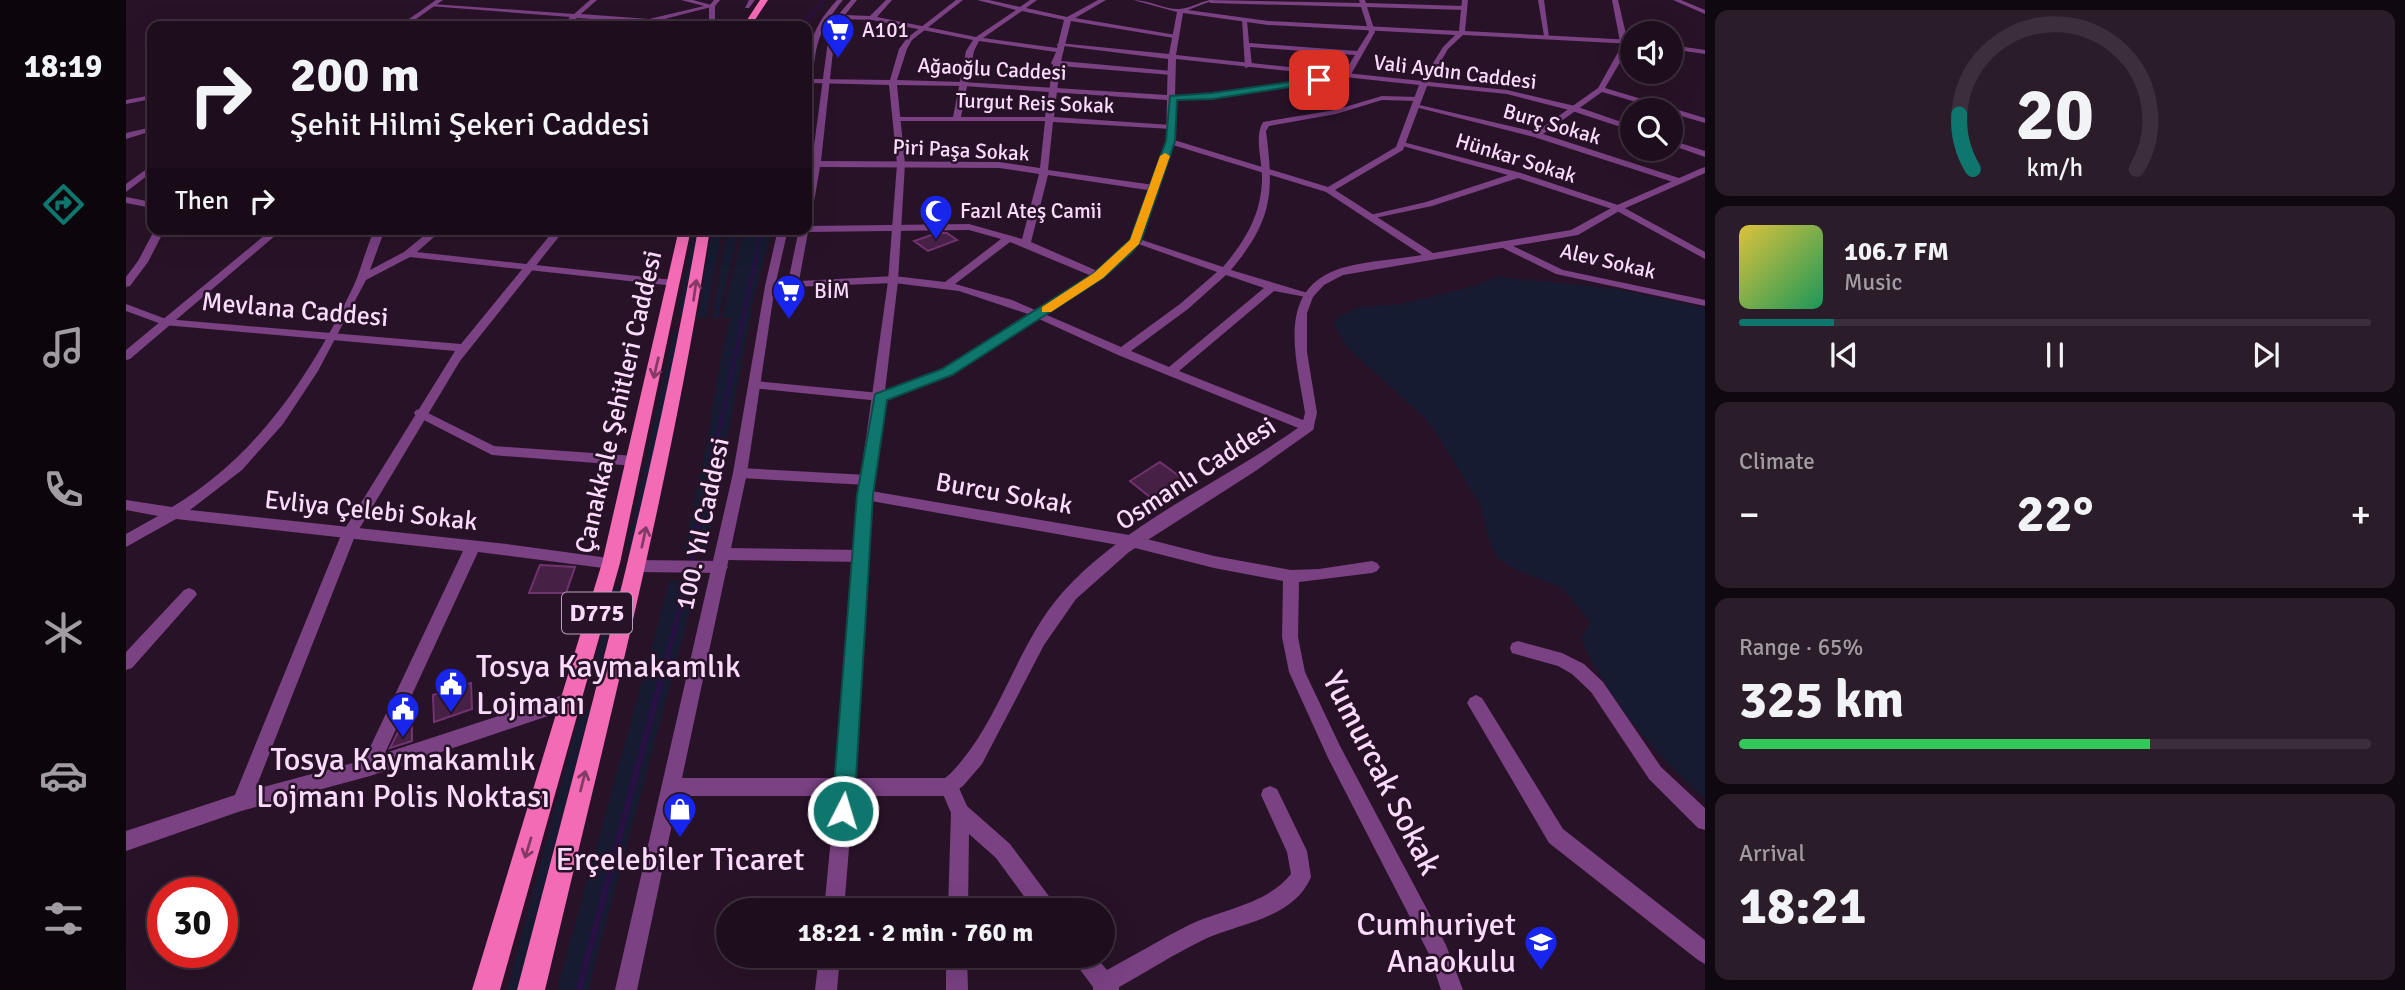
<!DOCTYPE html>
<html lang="en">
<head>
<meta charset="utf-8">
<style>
  :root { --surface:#1e0e1d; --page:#2b1c2a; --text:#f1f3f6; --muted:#a19ca4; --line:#3c2e3b; --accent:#0f766e }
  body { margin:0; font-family:Signika,sans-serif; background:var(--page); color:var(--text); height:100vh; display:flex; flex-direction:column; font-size:26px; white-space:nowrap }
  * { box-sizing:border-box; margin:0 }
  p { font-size:23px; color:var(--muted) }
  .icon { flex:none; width:38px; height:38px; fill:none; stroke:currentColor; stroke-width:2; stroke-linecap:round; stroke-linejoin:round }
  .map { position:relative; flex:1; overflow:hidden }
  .panel { display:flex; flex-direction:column; gap:10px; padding:10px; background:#100810; width:700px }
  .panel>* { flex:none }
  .top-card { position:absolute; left:21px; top:21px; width:665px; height:214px; border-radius:14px; box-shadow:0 7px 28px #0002,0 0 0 2px var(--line); background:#1e0e1d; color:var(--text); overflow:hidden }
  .tools { position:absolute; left:1494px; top:21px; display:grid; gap:14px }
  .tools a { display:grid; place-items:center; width:63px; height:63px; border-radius:50%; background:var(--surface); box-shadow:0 7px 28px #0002,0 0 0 2px var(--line); font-size:35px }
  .speed { position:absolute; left:21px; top:877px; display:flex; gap:14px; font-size:35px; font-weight:700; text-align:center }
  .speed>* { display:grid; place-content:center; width:91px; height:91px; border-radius:50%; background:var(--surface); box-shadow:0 7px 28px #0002,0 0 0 2px var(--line); line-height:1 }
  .speed .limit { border:10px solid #d22; background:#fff; color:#111 }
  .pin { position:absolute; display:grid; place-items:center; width:60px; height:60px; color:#fff; margin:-30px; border-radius:14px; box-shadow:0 4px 10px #0006 }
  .me { position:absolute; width:77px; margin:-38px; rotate:5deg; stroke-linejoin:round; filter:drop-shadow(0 0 5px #0008) }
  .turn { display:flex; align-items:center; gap:24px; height:147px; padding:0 28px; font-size:32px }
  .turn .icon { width:91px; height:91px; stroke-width:2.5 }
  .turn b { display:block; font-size:49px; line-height:60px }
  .then { display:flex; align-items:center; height:66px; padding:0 28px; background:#0003; gap:14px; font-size:26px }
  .big { font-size:52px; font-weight:700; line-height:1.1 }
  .panel .tile { flex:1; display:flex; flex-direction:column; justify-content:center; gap:10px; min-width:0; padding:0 24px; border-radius:14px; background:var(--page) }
  .panel .dial { align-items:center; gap:0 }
  .dial svg { height:182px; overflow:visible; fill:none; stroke:var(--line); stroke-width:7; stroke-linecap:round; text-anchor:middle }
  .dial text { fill:var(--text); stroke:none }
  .song { display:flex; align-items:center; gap:21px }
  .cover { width:84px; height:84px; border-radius:10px; background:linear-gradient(135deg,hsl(50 70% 55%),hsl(150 70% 35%)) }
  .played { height:7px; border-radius:4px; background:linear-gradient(90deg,var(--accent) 15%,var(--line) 15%) }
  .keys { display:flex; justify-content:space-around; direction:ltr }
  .heat { display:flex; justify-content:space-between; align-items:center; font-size:38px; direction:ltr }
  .charge { height:10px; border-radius:5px; background:linear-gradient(90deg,#34c759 65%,var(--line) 0) }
  .trip { position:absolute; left:590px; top:898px; width:399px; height:70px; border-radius:35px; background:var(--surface); box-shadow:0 7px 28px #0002,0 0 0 2px var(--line); font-weight:700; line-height:70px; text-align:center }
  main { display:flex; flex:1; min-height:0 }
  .dock { display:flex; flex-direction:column; width:126px; justify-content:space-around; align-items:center; background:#0c060c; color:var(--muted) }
  .dock .icon { width:49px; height:49px }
  .dock .active { color:var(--accent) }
  .dock b { font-size:32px; color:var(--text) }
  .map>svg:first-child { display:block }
  .green { fill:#161b31 }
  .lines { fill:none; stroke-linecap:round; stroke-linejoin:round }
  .stream-far3 { stroke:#280f44; stroke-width:2.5 }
  .stream-far2 { stroke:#280f44; stroke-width:3.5 }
  .stream-far1 { stroke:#280f44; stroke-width:4.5 }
  .stream { stroke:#280f44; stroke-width:6 }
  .building { fill:#472046; stroke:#71336f; stroke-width:2 }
  .minor { fill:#7a4183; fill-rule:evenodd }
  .tertiary { fill:#7a4183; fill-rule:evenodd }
  .primary { fill:#f46bb5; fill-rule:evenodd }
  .oneway { stroke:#843a67 }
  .route { fill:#0f766e; stroke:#0a4d48; stroke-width:2 }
  .slow { fill:#f59e0b }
  .labels { text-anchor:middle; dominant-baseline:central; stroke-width:5; stroke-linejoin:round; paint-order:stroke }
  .far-poi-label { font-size:21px; fill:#fbdbfc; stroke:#281227; text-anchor:start }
  .far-street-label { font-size:21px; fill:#fbdbfc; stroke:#281227 }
  .shield { fill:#281227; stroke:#bc9fbc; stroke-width:2 }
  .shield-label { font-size:24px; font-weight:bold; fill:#fbdbfc }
  .street-label { font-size:26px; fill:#fbdbfc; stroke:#281227 }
  .near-poi-label { font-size:32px; fill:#fbdbfc; stroke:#281227 }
  .near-street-label { font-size:32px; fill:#fbdbfc; stroke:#281227 }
</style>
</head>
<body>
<main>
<nav class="dock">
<b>18:19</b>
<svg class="icon active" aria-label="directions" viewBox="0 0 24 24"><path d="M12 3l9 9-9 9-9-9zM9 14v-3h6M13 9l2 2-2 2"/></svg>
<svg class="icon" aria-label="music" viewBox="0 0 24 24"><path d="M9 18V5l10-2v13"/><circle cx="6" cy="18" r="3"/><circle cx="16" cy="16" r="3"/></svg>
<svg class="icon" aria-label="phone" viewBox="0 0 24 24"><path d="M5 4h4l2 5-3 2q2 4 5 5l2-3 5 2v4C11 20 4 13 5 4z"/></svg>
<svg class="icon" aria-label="climate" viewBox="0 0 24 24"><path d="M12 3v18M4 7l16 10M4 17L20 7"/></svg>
<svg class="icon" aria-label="car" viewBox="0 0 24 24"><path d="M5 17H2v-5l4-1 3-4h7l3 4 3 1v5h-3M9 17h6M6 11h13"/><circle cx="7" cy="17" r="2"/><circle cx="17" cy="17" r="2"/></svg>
<svg class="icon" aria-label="filters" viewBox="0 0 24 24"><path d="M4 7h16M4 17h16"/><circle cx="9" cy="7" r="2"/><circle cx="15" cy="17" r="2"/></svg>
</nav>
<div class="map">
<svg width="1579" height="990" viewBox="0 0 1579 990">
  <rect width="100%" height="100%" fill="#281227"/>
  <path class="green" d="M567,229h5l-16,86 -4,1z
    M585,229h11l-1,7 -15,82h-8z
    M601,229h13l-22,89h-6z
    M618,229h28l-17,64 -49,259 -23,1 23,-105 16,-97 9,-33h-9z
    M1372,277l120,12 87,19v491c-51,-46 -96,-98 -124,-160l10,-16 -30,-36 -42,-16 -21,-13 -9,-17 -8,-35 -44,-72 -13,-17 -77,-70 -14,-24 6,-6 18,-9 45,-4 69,-17z
    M552,331l-10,64 -36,154h-5l46,-217z
    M544,580l28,2 -110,408h-31z
    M492,586l2,1 -20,80 -4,2 -2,-2 20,-80z
    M464,709l-73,281h-10l74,-280z"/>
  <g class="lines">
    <path class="stream-far3" d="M675,26l24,-26
      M629,260l7,-31"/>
    <path class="stream-far2" d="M590,446l40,-188"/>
    <path class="stream-far1" d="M534,685l27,-104 29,-137"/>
    <path class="stream" d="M453,990l81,-307"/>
  </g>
  <path class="building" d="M811,233h10l10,7 -29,11 -14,-10z
    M1034,462l31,23 -31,20 -30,-24z
    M414,565l35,2 -9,26h-37z
    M345,683l1,26 -38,13 -1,-27z
    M286,727v14l-22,7 8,-16z"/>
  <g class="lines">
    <path class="minor" d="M464,0h7l-16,14 68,5 55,-13 -23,-6h12l22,6 -66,17 -72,-5 -9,8h-7l9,-9 -141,-11 3,-2 142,10z
      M623,0h6l-6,8h-4z
      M725,0h6l-12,15 25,1 16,-16h6l-15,17 99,20 40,-27 -39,-10h12l31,7 10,-7h7l-11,8 41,9 31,-17h8l-31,18 101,17 -2,3 -103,-17 -10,40 111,10 4,2 -4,2 -112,-9 -6,51 117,8 4,2 -4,2 -118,-7 -5,48 106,15 5,3 -5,3 -106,-16 -17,67 71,31v4h-8l-84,-35 -55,42 57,16 109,47 59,-43 37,-32 -87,-31 9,-2 84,28c23,-27 39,-54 39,-90 0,-18 -8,-40 1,-55l72,-12 47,-14 37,1v4h-3l-34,-1 -46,14 -67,12 -3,5c8,62 7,89 -35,139l80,24 -5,3 -32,-6 -95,80 134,53 1,3 -1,3h-10l-185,-75 -90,-41 -69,-23 -65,-8 -128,5v-4l22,-2 11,-53h8v-3l162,-2 53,15 17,-65 -40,-6 -179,-1 -8,46 -5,3v-27l4,-22h-4v-6h5l17,-128 6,-14 -14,-2 17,-2zM896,11l42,9 -7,28 -74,-10zM716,19l30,1 101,20 -7,11 -13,66h-56l-4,2 4,2h148l-5,47 -41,-6 -178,-1 14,-128zM853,41l77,11 -5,11 2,2 -8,52h-84l13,-66zM843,230l32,9 -56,43 -51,-6 -95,5 9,-49zM1100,275l38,13 -95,79 -38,-16 57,-42z
      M1082,0l152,3 -1,-3h6l1,3 98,3 3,2 -3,2 -97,-3 8,25 -26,46 -137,20 -42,2v-4h3l39,-2 131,-20 12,-19 -105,-8 2,19 -7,2 -3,-49 5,1 2,23 108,8 12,-19 -8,-25 -151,-4z
      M1412,0h6l5,37 -5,-1z
      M1486,0h6l11,47 -24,41 100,30v5l-34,-10v-3h-8l-61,-18 -59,42 139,45v4h-6l-142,-46 -123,-31 4,-2 121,28 62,-44 23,-41z
      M1547,0h8l24,10v4z
      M26,127v4l-26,8v-6z
      M1273,141l122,32 100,33 84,46v7l-90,-49 -97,-32 -86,28 -62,13v-4l56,-13 82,-27 -109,-30z
      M26,165v7l-26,20v-8z
      M0,197l26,5v6l-26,-5z
      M29,229h10l-17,33 -18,24 -4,1v-10l12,-16z
      M121,229h36l-153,130 -4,1v-10l139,-115z
      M249,229h10l-15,41 34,-18 28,-23h11l-26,23 257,28 5,3 -5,3 -264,-29 -44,23 -48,91 -35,53 -41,46 -52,40 317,34 109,15 3,4 -3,4 -5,2 -133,-17 -93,201 187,-61 6,3 3,5 -3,5 -6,3 -202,68 -129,35 -115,40v-20l115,-38 123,-33 99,-209 -287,-32 -50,28v-13l32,-18 -32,-6v-10l46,7c85,-50 140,-134 182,-222 8,-18 12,-38 21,-56z
      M501,229c18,0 47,-4 62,6l-5,3 -52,-6z
      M1381,243l56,27 142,30v6l-149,-32 -53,-26v-4z
      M629,381l125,12 6,4 -6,4 -129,-13 -2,-3 2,-3z
      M294,409l74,37 141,10 7,5 -7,5 -143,-11 -76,-39 -2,-3 2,-3z
      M614,468l127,7 7,5 -7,5 -127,-7 -7,-5z
      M739,490l270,46 79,20 77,14 28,-1 53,-8 5,2 3,4 -3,4 -5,2 -73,9 -1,55 7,35 35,74 106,199 17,45h-22l-11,-34 -102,-198 -39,-86 -7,-35 1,-56 -69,-13 -79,-20 -275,-49 -2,-4 2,-4z
      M597,548l138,2 5,2 2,4 -2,4 -5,2 -138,-2 -5,-2 -2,-4 2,-4z
      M512,560l82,1 5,2 3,4 -3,4 -5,2 -82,-1 -5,-2 -3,-4 3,-4z
      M63,588l5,2 3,4 -3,4 -62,70 -6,2v-18l58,-62z
      M1392,641l44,12 22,11 19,18 58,85 44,41v22l-7,-2 -49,-49 -58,-87 -19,-18 -14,-8 -46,-13 -2,-5 2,-5z
      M1350,695l6,3 81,131 142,111v24l-7,-4 -149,-117 -79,-135 -3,-5 3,-5z
      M719,777l7,3 2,6 -10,124h-20l12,-124 2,-6z
      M823,778l7,3 11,25 43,38 44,59 3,7h-23l-38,-52 -27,-24 -1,76h-20l3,-97 -11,-26 2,-6z
      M1144,786l7,3 30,62 4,26c-17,41 -70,46 -106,62 -29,14 -57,32 -86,48v3h-26v-3l-18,-24 -3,-7h23l12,14c28,-15 54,-31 82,-45 34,-16 77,-20 102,-51l-4,-22 -26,-57 2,-6z
      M693,956h21l-3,34h-22z
      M820,956h21l1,34h-22z"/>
    <path class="tertiary" d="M310,0h7l-37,26h-7z
      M588,0h6l-5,6v20h-6v-20z
      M711,0h6c-23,28 -28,43 -30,79l77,1 9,-31 8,-11 49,-38h7l-51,40 -5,9 -10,31 66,2 204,13 1,-36 -112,-14 3,-2 110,11 8,-42 -44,-12c16,0 33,10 47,9 12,-1 22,-9 34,-9l-26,10 80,11 191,10 3,-31h6l-3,31 168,9v4l-170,-9 -15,14 -19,33 78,8 68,16 58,20v5l-64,-21 -62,-16 -80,-8 -24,64 -68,40 98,63 138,-23 44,-24 87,-38 3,-1v6l-84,37 -43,25 -235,40 -19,10 -11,12 -6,16v39l10,61 -4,17 -59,42 -125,80 -53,47 -32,46 -62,119 -19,22 -14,10h-271l-41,194h-22l118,-517 32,-187 13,-57h10l-13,57 -28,187 -65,305h154l22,-283 30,-214 9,-117 -8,-79 -77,-2 -1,12 -4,2c0,-42 0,-65 30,-97zM1057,13l85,12 187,10 -12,12 -21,34 -246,-26zM1050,59l243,26 -23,62 -68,40 -154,-47 1,-40 2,-2 -2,-2zM771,85l66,1 204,14 -1,41 -36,99 -36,33 -151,96 -58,22 13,-110 7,-117zM1047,145l153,47 96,63c-24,4 -65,7 -86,15 -62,23 -38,94 -31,143l-3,12c-76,55 -178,98 -240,168 -47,54 -62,130 -112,181l-5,4h-90l17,-283 12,-95 67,-25 151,-98 38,-36z
      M1545,45l34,5v4l-34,-5z
      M26,95v4l-26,5v-4z
      M1545,140l34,11v6l-34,-12z
      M429,229h10l-105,132 -105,175 -107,272 -7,3 -7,-3 -2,-6 109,-267 114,-184 -291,-26 -38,-14v-7l40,15 295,25z"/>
    <path class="primary" d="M634,0h8l-17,26h-8z
      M553,229h12l-71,334 -120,427h-28l130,-427z
      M572,229h12c-40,257 -105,508 -165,761h-28c66,-253 136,-503 181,-761z"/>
  </g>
  <defs><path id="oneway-shaft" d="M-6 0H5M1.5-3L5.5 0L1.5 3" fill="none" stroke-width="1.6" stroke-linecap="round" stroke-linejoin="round" transform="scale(1.75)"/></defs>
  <g class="oneway">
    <use href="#oneway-shaft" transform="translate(569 290) rotate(-82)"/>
    <use href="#oneway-shaft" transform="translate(530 368) rotate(103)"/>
    <use href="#oneway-shaft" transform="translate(518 537) rotate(-78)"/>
    <use href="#oneway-shaft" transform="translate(457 781) rotate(-76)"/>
    <use href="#oneway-shaft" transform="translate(402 848) rotate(107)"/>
  </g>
  <path class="route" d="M1193,78l3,4 -110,17 -35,1 -2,41 -34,100 -10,12 -28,25 -151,97 -65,25 -14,95 -19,316 -3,7 -8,3 -7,-3 -4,-7 25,-316 18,-101 67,-25 152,-96 36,-33 36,-99 4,-45 42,-3z"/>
  <path class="slow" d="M1039,153l5,3 -31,88 -36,34 -52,34h-9v-5l52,-34 36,-33 30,-84z"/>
  <defs>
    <symbol id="supermarket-pin" viewBox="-11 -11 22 30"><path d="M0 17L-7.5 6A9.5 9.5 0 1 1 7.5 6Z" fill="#1725ed" stroke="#281227"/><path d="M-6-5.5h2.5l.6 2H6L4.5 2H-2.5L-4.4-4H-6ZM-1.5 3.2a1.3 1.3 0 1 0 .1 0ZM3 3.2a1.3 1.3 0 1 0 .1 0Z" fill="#fff"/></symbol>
    <symbol id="mosque-pin" viewBox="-11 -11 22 30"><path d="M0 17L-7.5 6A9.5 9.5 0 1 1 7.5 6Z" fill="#1725ed" stroke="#281227"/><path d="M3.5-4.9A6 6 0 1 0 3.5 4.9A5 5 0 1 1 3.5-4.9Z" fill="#fff"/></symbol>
    <symbol id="civic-pin" viewBox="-11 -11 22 30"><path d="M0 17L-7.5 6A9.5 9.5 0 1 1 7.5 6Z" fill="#1725ed" stroke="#281227"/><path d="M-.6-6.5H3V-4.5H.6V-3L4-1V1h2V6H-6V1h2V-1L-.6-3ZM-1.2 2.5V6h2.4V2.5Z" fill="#fff"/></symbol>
    <symbol id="shop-pin" viewBox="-11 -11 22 30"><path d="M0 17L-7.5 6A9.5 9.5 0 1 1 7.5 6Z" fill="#1725ed" stroke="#281227"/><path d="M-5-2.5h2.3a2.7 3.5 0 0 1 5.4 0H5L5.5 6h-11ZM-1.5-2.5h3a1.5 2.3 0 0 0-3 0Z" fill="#fff"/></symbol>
    <symbol id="school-pin" viewBox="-11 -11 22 30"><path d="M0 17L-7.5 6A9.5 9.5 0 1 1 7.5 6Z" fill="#1725ed" stroke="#281227"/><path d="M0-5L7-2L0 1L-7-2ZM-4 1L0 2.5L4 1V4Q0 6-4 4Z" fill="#fff"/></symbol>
  </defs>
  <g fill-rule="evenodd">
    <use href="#supermarket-pin" x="693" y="11" width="38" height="52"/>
    <use href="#mosque-pin" x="791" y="192" width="38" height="52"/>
    <use href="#supermarket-pin" x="644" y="272" width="38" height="52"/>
    <use href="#civic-pin" x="306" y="665" width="38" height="52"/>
    <use href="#civic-pin" x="258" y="690" width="38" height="52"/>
    <use href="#shop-pin" x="535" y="790" width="38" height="52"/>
    <use href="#school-pin" x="1396" y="923" width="38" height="52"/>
  </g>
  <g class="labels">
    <g class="far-poi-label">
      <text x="736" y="30">A101</text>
      <text x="834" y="211">Fazıl Ateş Camii</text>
      <text x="688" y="291">BİM</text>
    </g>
    <g class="far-street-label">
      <text transform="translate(866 69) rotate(3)">Ağaoğlu Caddesi</text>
      <text transform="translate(1329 72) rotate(7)">Vali Aydın Caddesi</text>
      <text transform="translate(909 103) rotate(2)">Turgut Reis Sokak</text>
      <text transform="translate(1426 124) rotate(16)">Burç Sokak</text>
      <text transform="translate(835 150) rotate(3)">Piri Paşa Sokak</text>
      <text transform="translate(1390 158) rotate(17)">Hünkar Sokak</text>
      <text transform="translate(1482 261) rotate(13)">Alev Sokak</text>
    </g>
    <rect class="shield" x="436" y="592.5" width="70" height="41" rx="5"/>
    <g class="shield-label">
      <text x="471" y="613">D775</text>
    </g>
    <g class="street-label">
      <text transform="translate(169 310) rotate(5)">Mevlana Caddesi</text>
      <text transform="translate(493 402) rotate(-77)">Çanakkale Şehitleri Caddesi</text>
      <text transform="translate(1070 474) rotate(-33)">Osmanlı Caddesi</text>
      <text transform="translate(878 494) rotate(10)">Burcu Sokak</text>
      <text transform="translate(245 511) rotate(6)">Evliya Çelebi Sokak</text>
      <text transform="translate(577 524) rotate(-78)">100. Yıl Caddesi</text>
    </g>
    <g class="near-poi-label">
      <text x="350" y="666" text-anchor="start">Tosya Kaymakamlık<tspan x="350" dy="37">Lojmanı</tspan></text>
      <text x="277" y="759">Tosya Kaymakamlık<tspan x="277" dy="37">Lojmanı Polis Noktası</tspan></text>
      <text x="554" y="859">Erçelebiler Ticaret</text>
      <text x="1390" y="924" text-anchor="end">Cumhuriyet<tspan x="1390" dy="37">Anaokulu</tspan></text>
    </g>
    <g class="near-street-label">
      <text transform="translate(1256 773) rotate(63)">Yumurcak Sokak</text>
    </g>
  </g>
</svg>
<div class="tools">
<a><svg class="icon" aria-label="sound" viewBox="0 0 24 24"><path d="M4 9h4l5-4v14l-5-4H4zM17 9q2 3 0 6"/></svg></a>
<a><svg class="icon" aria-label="search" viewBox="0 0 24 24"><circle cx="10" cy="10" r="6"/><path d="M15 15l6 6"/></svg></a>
</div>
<div class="speed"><div class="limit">30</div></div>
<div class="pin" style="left:1193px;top:80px;background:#d93025"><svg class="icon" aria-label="arrive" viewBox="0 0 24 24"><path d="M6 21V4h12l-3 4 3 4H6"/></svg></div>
<svg class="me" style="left:717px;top:811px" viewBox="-20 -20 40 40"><circle r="17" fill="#0f766e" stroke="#fff" stroke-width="3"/><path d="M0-11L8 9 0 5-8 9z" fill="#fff"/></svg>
<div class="trip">18:21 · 2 min · 760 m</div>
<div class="top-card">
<div class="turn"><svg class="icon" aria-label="right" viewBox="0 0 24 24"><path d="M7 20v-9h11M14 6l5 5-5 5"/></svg><div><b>200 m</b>Şehit Hilmi Şekeri Caddesi</div></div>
<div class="then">Then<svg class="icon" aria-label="right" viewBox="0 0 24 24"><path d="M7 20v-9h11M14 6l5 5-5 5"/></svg></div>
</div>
</div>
<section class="panel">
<div class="tile dial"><svg viewBox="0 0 100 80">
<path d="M14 69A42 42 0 1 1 86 69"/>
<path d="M14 69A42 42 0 0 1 8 45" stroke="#0f766e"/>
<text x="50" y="56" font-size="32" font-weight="700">20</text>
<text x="50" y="72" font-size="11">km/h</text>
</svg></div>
<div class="tile">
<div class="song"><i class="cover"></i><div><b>106.7 FM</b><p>Music</p></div></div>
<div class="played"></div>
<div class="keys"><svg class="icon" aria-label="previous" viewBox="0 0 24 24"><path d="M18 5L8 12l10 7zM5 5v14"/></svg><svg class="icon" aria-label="pause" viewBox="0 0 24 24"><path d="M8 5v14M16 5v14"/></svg><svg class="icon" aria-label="next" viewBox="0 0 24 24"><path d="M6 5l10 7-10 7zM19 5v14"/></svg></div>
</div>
<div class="tile"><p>Climate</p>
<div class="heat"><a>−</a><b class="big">22°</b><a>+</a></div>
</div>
<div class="tile"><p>Range · 65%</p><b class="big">325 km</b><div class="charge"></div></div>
<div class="tile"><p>Arrival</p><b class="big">18:21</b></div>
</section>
</main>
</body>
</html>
